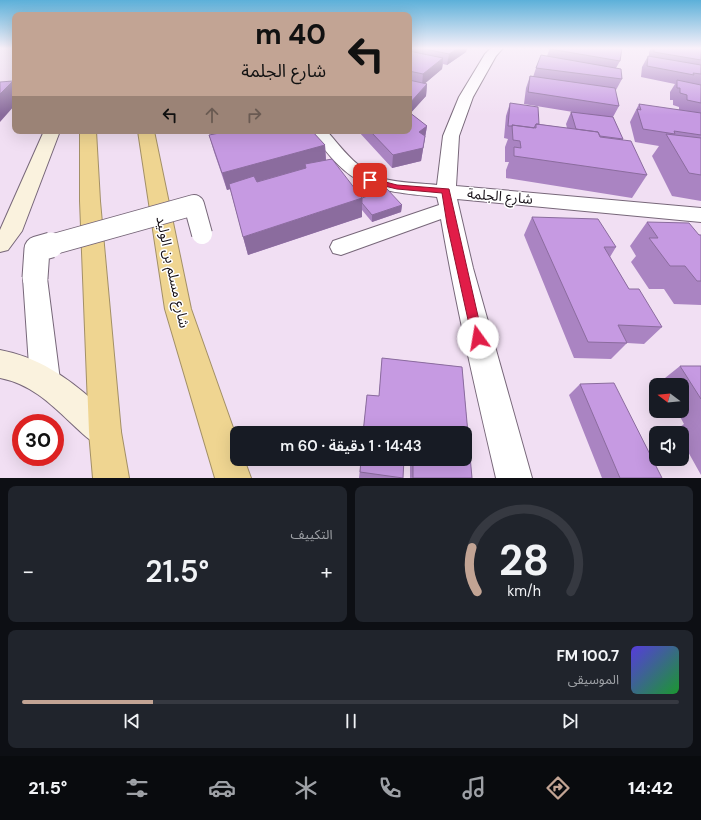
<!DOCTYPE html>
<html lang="ar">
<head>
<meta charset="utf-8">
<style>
  :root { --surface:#171b24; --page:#20242c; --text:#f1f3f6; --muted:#9ea1a6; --line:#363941; --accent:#c2a494 }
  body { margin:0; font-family:"DM Sans","Noto Sans Arabic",sans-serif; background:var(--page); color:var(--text); direction:rtl; height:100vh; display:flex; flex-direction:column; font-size:15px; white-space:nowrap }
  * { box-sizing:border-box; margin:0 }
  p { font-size:13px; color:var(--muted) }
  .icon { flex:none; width:22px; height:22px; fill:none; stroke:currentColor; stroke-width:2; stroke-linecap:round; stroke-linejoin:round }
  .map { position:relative; height:478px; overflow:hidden; direction:ltr }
  .drawer { display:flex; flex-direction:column; gap:8px; padding:8px; background:#0d0f14; flex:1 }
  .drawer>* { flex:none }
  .banner { position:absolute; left:12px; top:12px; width:400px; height:122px; border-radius:8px; box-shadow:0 4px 16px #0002; direction:rtl; background:#c2a494; color:#111; overflow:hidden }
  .needle { width:26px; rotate:286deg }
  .buttons { position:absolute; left:649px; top:378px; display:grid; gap:8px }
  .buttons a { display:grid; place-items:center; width:40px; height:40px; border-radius:8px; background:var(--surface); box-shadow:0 4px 16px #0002; font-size:20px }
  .speed { position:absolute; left:12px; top:414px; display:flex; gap:8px; font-size:20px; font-weight:700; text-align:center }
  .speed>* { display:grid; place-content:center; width:52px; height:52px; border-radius:50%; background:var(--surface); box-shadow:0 4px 16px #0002; line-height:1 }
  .speed .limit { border:6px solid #d22; background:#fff; color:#111 }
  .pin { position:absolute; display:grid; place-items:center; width:34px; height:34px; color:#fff; margin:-17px; border-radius:8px; box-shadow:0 2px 6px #0006 }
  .me { position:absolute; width:44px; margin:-22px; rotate:347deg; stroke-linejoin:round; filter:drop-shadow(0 0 3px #0008) }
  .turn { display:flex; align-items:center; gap:14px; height:84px; padding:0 20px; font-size:18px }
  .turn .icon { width:52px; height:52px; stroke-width:2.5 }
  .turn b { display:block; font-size:28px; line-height:34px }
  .lanes { display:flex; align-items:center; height:38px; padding:0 20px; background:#0003; justify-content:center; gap:20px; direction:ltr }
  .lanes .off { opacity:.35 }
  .big { font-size:30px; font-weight:600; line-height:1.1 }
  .drawer .widget { flex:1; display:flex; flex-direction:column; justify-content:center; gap:6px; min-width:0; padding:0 14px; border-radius:8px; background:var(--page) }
  .drawer .dial { align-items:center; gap:0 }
  .dial svg { height:104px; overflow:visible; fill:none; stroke:var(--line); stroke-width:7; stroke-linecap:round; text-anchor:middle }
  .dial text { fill:var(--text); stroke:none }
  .song { display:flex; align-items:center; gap:12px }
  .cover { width:48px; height:48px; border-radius:6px; background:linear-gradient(135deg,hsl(250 70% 55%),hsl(130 70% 35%)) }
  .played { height:4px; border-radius:2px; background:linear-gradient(90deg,var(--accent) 20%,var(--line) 20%) }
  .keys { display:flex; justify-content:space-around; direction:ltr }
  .heat { display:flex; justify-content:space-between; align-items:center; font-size:22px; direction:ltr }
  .drawer .tiles { flex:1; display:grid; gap:8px; grid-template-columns:1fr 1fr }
  .widget:last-child { grid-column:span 2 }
  .trip { position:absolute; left:230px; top:426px; width:242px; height:40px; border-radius:8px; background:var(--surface); box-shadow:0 4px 16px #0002; font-weight:600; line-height:40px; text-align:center; direction:rtl }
  .dock { display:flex; height:64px; justify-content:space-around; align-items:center; background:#090b0e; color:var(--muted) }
  .dock .icon { width:28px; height:28px }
  .dock .selected { color:var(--accent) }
  .dock b { font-size:18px; color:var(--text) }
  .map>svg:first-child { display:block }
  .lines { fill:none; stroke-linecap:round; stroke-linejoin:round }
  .street-casing { stroke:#776779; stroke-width:2 }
  .secondary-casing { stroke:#776779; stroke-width:2 }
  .highway-casing { stroke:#a39067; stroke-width:2 }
  .street { fill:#fff; fill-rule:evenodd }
  .secondary { fill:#faf2de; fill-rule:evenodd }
  .highway { fill:#efd591; fill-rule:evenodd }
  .street-bridge-far1-casing { stroke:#776779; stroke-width:22; stroke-linecap:butt }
  .street-bridge-casing { stroke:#776779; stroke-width:27; stroke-linecap:butt }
  .street-bridge-far1 { stroke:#fff; stroke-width:20 }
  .street-bridge { stroke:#fff; stroke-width:25 }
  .wall { fill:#aa84c2 }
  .shaded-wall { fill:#8b6c9e }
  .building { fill:#c69ae2; stroke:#8b6c9e }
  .route { fill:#e11d48; stroke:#92132f }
  .labels { text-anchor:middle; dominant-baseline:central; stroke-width:3; stroke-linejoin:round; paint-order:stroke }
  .street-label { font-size:14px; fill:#171118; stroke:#fff }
</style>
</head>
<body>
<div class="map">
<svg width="701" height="478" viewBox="0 0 701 478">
  <rect width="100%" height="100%" fill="#f1dff3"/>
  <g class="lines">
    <defs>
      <path id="street" d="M491,48h12l-7,8 -23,41 -14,39 -3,50 245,22v14l-244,-23 16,69 59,210h-36c-20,-86 -40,-172 -55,-259l-100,36 -8,-2 -3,-6 3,-6 106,-36 -2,-8c-66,-7 -86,-8 -126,-66h16c15,18 31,39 54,47 18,5 38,5 56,7l6,-49 16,-39 26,-43z
        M35,269l9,2 3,7 13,102 -4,10 -11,4 -11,-4 -4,-10 -7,-102 3,-7z"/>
      <path id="secondary" d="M44,131h16l-38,100 -14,19 -8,2v-22z
        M0,350c38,7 67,27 96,53 6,5 16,11 21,18 2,3 3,8 4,11l-4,12 -12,4c-15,-6 -23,-15 -35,-26 -21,-20 -40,-38 -70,-44z"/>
      <path id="highway" d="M80,131h16l4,70 21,231 8,46h-36l-4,-46 -9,-231z
        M138,131h16l37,178 46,130v20h7l7,19h-36l-50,-169z"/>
    </defs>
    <use href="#street" class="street-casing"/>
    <use href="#secondary" class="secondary-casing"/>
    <use href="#highway" class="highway-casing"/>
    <use href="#street" class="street"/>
    <use href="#secondary" class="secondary"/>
    <use href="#highway" class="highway"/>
    <defs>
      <path id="street-bridge-far1" d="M47,246l147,-41 8,29"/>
      <path id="street-bridge" d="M35,278l2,-29 14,-4"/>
    </defs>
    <use href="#street-bridge-far1" class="street-bridge-far1-casing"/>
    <use href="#street-bridge" class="street-bridge-casing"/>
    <use href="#street-bridge-far1" class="street-bridge-far1"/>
    <use href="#street-bridge" class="street-bridge"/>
  </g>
  <path class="wall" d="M409,48h58l-1,4 -19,13 -4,-1 -1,5 -17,14 2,1 -1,12 -16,17 17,13 -6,35 -29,7 -34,-37h51z
    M550,48h70v13l-4,7 6,11 -6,11h-1l4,16 -6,11 10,22v1l24,35 -15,23 -126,-20v-8l3,-8h-4v-15l3,-8 -4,-1 2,-22 4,-13 29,21 28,4 -1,-4 5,-12h2l-49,-8 2,-16 4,-12 3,1 3,-9 11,-12z
    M651,48h50v153l-29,-5 -20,-40 7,-10 -24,-4 -5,-20 9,-18 40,6v-3l-6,-2v-5h-3v-8l5,-8 -34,-7 1,-10 6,-11h1v-4z
    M210,131h102l13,14 1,15 36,38 40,7 -1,7 -29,10 -10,-12v7l-114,38 -18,-66 -3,1 -13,-38 -5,-17h2z
    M532,217l84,30 -6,10 19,32 33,38 -18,17 -17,-1 -16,16 -37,-1 -50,-123z
    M647,222l54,13v70l-27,-1 -10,-15h-15l-18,-27 5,-6 -6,-10z
    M382,358l80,9 10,111h-62v-19h55v-26h-102l4,-38 12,1z
    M680,366h21v109l-19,-34v-8h-4l-2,-3 8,-6 -7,-13h5v-26h-20l-2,-3z
    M580,384l82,94h-60l-33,-83z
    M361,459l42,19h-44z"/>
  <path class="shaded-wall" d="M459,48h8l-1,4 -19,13 2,-11z
    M443,58l-1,11 -20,17 1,-12z
    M13,81l2,2v22l-15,17v-28z
    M427,84l-1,12 -17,19v-11z
    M427,126l-6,35 -29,7 1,-13 26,-23z
    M210,131h66l-62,13z
    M325,145l1,17 -21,2 1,4 -79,22 -5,-17z
    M362,198v19l-114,38 -5,-18z
    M402,205l-1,7 -29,10v-7z"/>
  <path class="building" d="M420,48h39l-10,6z
    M550,48h72l-2,13 -70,-12z
    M654,48h47v12l-47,-8z
    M409,51l34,7 -20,16 -14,-3z
    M541,55l80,14 1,10 -86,-11z
    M648,56l53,9v9l-8,-1 1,2 -47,-9z
    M530,76l85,12 4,18 -91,-14z
    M409,80l18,4 -18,20z
    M677,80l24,5v18l-14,-3v-5l-7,-2v-5h-3z
    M13,81l-13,13v-12z
    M510,103l28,4 1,17h-3l-2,4 -22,-3 1,1h-5z
    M639,104l62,9v22l-27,-4 1,3 -32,-5 -6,-20 4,1z
    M409,112l18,14 -8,6 6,4 -2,12 -30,7 -23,-24h39z
    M571,112l42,5 10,22 -23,-3 -2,-4 -22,-3z
    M536,124l62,8 2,5 31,4 16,34 -133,-19v-9l7,1 -1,-7 -7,-1 -1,-15 24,3z
    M230,131h82l13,14 -103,28 -13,-38z
    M666,134l35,4v37l-12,-2z
    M332,159l30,39 -119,39 -14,-53 25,-8 3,6 49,-14 -1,-4z
    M387,189l15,16 -30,10 -10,-12v-5z
    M532,217l66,2 18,28h-12l25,42h10l23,38 -44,-2 9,18 -39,-1z
    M647,222l42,1 10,12h2v46h-4l-12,-15h-15l-21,-28h9z
    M382,358l80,9 10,111h-59v-19h52v-26h-102l4,-38 12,1z
    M680,366h21v33z
    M614,383l48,95h-42l-40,-94z
    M361,459h43l-1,19 -43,-6z"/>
  <linearGradient id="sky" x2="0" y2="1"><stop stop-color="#5cb0d9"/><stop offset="0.42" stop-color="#f9f1fa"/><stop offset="1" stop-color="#f9f1fa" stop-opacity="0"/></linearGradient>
  <rect width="701" height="115" fill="url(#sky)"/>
  <path class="route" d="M370,178l27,7 52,4 34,149 -1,4 -4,1 -4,-1 -2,-4 -25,-114 -5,-31 -45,-4 -29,-7v-3z"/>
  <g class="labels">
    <g class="street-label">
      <text transform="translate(500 196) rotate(5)">شارع الجلمة</text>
      <text transform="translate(173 272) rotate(78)">شارع مسلم بن الوليد</text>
    </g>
  </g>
</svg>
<div class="buttons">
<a><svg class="needle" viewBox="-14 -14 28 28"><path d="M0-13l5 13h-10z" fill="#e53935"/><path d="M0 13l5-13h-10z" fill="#9ea1a6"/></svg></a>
<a><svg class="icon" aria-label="sound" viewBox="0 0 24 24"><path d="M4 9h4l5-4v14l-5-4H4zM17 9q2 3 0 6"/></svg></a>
</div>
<div class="speed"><div class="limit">30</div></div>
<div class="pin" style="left:370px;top:180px;background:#d93025"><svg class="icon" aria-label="arrive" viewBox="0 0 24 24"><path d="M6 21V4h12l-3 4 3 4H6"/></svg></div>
<svg class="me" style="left:478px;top:338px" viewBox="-20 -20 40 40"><circle r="19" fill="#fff"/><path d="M0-13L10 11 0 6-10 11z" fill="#e11d48"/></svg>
<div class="trip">14:43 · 1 دقيقة · 60 m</div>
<div class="banner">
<div class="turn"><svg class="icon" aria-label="left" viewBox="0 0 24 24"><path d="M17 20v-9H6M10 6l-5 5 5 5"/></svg><div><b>40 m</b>شارع الجلمة</div></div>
<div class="lanes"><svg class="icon" aria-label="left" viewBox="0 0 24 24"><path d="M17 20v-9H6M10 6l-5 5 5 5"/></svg><svg class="icon off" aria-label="ahead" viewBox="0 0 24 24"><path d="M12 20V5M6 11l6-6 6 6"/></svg><svg class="icon off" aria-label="right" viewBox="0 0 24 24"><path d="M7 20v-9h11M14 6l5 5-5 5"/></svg></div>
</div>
</div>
<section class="drawer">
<div class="tiles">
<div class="widget dial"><svg viewBox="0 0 100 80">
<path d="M14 69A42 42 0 1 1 86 69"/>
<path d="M14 69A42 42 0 0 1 10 35" stroke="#c2a494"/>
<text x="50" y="56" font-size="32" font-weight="700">28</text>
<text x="50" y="72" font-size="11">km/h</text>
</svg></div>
<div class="widget"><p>التكييف</p>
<div class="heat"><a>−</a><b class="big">21.5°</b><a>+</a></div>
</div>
<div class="widget">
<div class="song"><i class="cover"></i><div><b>100.7 FM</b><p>الموسيقى</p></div></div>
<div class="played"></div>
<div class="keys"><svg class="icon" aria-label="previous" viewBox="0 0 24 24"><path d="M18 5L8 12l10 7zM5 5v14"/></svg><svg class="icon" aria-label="pause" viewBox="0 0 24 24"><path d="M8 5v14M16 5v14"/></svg><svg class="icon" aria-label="next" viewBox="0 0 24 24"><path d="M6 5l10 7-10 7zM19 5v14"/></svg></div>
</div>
</div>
</section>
<nav class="dock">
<b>14:42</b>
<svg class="icon selected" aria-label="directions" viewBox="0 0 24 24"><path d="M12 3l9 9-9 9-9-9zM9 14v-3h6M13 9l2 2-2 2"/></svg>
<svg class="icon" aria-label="music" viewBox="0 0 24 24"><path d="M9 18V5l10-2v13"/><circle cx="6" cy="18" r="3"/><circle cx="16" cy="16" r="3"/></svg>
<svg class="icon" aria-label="phone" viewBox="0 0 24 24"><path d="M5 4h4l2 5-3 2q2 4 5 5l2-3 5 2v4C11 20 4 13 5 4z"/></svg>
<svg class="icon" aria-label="climate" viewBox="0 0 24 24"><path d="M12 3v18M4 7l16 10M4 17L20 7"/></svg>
<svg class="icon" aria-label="car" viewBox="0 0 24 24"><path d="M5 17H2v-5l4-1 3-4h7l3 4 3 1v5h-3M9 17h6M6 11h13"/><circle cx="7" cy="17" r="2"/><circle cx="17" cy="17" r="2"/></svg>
<svg class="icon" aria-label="filters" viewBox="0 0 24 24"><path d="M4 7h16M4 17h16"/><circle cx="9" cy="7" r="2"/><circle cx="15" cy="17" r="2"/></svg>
<b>21.5°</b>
</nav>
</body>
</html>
